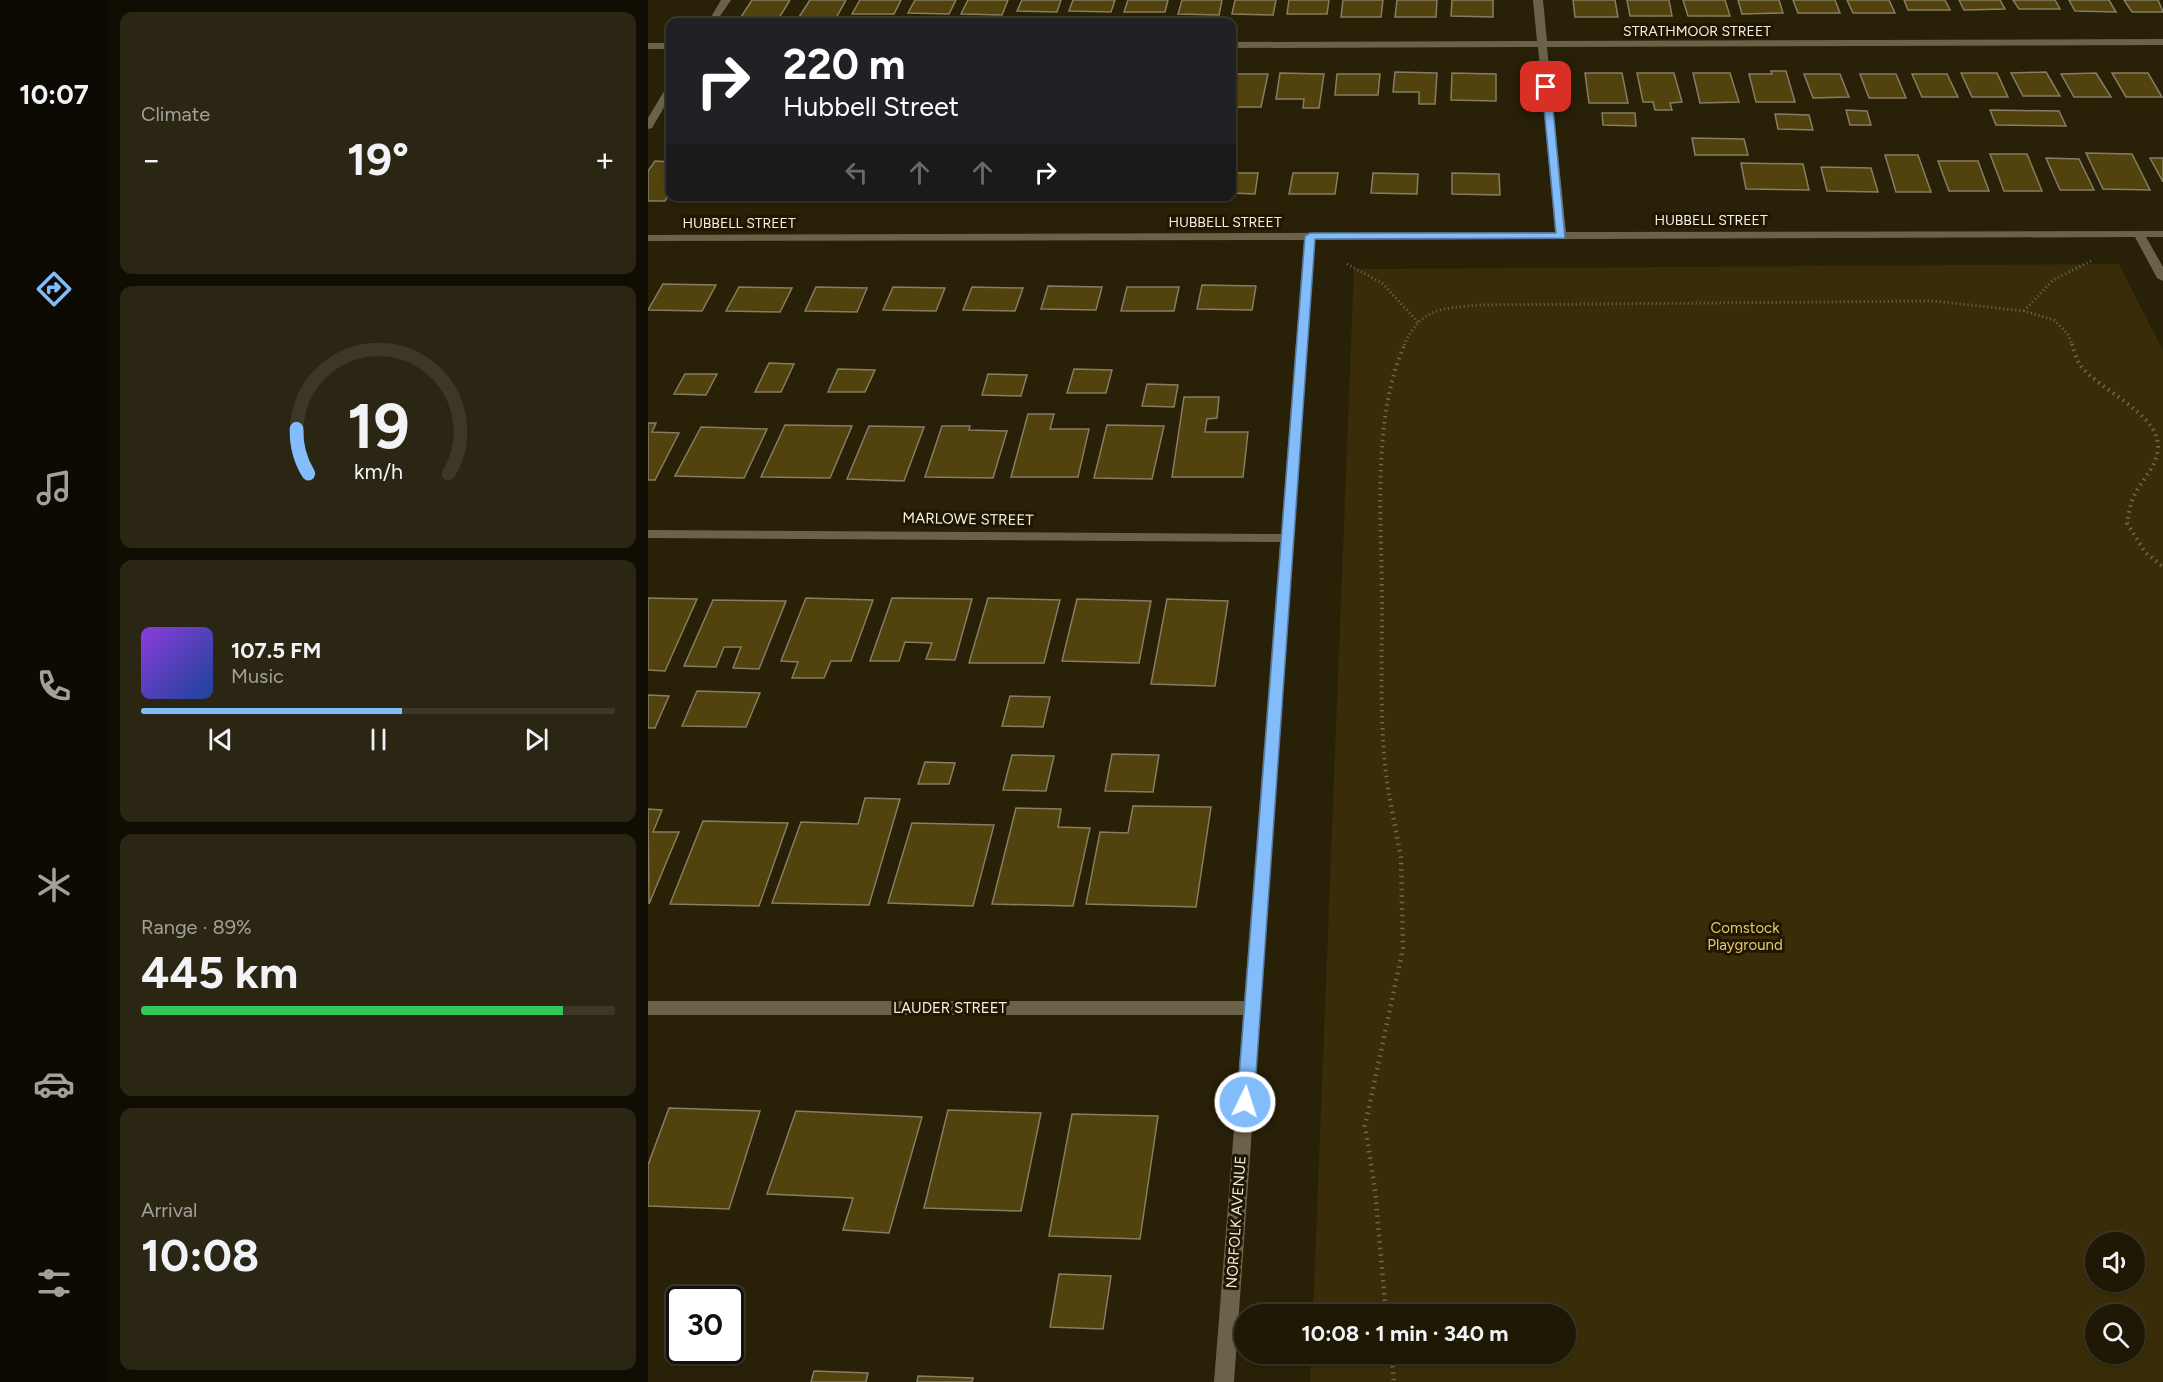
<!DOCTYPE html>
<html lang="en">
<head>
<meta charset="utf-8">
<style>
  :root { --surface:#1e1805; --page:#2b2513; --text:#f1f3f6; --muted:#a1a09a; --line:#3c3727; --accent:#83bcfb }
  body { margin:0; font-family:Figtree,sans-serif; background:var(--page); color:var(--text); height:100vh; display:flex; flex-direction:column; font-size:22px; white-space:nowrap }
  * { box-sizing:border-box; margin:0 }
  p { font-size:20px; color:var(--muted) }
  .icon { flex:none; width:33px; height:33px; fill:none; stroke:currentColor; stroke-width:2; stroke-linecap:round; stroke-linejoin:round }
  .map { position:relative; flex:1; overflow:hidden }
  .side { display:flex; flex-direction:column; gap:12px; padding:12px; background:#100d03; width:540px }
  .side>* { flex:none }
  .banner { position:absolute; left:18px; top:18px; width:570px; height:183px; border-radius:12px; box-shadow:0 2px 4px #0004,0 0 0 2px var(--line); background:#202124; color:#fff; overflow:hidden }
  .tools { position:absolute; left:1437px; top:1232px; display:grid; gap:12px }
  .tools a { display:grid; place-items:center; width:60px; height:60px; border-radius:50%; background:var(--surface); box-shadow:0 2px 4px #0004,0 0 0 2px var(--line); font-size:30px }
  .speed { position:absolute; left:18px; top:1286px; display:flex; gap:12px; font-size:30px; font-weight:700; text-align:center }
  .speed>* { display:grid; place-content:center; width:78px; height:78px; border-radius:50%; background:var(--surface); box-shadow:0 2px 4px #0004,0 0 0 2px var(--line); line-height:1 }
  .speed .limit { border:3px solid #111; border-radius:9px; background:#fff; color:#111 }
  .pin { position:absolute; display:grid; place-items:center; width:51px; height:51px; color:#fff; margin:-26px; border-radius:12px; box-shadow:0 3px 9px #0006 }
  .me { position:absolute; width:66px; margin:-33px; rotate:4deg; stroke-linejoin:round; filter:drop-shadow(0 0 4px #0008) }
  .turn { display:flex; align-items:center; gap:21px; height:126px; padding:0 18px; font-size:27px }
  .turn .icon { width:78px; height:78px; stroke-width:2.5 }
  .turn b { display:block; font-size:42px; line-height:51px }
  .lanes { display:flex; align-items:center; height:57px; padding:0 18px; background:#0003; justify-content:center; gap:30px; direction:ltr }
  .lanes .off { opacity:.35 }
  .big { font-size:45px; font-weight:700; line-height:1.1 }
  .side .widget { flex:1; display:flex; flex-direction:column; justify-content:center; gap:9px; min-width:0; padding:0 21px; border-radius:12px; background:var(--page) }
  .side .dial { align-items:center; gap:0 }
  .dial svg { height:156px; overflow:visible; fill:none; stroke:var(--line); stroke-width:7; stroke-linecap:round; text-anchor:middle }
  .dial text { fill:var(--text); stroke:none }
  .song { display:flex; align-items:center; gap:18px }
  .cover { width:72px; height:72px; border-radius:9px; background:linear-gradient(135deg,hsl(270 70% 55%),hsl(220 70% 35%)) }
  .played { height:6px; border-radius:3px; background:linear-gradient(90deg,var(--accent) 55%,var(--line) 55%) }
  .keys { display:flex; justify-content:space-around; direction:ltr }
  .heat { display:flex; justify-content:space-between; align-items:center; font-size:33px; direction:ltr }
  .charge { height:9px; border-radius:4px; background:linear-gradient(90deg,#34c759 89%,var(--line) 0) }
  .trip { position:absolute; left:586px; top:1304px; width:342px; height:60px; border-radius:30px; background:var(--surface); box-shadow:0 2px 4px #0004,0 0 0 2px var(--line); font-weight:700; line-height:60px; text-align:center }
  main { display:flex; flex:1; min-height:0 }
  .menu { display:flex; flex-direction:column; width:108px; justify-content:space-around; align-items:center; background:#0c0a02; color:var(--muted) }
  .menu .icon { width:42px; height:42px }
  .menu .active { color:var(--accent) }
  .menu b { font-size:27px; color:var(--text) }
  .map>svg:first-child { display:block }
  .green { fill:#382d08; fill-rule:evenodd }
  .building { fill:#52420e; stroke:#867d62; stroke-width:1.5 }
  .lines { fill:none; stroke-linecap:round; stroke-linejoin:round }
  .path-far2 { stroke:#6f6853; stroke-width:3; stroke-dasharray:1 3; stroke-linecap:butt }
  .path-far1 { stroke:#6f6853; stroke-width:4; stroke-dasharray:1.5 4.5; stroke-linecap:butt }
  .path { stroke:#6f6853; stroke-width:4.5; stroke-dasharray:1.5 5; stroke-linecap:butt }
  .service { fill:#6b6349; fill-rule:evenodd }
  .minor { fill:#6b6349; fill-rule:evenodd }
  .route { fill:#83bcfb; stroke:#557aa3; stroke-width:1.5 }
  .labels { text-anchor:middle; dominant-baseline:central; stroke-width:6; stroke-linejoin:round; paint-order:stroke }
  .far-street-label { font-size:14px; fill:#f5f0e1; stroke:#1f1701 }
  .street-label { font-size:15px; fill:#f5f0e1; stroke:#1f1701 }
  .park-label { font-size:15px; fill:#e6c86a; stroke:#1f1701 }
</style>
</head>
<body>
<main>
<nav class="menu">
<b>10:07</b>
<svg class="icon active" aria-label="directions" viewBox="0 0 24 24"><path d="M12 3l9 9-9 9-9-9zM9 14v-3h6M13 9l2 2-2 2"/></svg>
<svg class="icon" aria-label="music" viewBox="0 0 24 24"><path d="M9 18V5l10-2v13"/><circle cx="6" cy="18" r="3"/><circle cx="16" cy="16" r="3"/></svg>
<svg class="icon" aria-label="phone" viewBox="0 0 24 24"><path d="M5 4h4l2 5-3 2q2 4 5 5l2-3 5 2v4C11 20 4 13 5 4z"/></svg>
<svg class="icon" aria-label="climate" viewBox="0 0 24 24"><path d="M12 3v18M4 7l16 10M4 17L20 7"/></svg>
<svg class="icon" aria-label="car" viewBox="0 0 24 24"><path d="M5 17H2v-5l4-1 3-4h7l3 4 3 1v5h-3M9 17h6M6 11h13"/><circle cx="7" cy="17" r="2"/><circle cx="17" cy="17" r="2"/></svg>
<svg class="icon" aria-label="filters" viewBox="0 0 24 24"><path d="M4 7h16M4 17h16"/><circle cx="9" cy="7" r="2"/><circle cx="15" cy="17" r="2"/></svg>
</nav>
<section class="side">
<div class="widget"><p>Climate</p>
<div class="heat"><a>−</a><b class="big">19°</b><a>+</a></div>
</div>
<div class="widget dial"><svg viewBox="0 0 100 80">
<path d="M14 69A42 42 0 1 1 86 69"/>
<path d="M14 69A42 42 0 0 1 8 46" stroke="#83bcfb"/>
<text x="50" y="56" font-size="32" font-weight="700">19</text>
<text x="50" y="72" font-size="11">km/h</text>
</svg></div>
<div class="widget">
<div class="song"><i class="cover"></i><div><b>107.5 FM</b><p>Music</p></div></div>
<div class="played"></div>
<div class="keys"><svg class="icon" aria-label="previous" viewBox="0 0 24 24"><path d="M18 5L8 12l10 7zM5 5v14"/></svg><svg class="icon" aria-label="pause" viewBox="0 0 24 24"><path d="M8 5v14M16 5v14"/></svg><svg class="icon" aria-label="next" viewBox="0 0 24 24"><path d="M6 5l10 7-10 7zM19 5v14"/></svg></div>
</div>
<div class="widget"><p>Range · 89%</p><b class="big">445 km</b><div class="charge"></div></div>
<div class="widget"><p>Arrival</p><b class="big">10:08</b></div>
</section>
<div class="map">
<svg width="1515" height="1382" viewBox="0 0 1515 1382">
  <rect width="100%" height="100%" fill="#282007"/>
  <path class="green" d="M1471,264l44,87v1031h-853l1,-29h255v-39h-253l41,-1045zM1448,1242h38v39h-38zM1448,1314h38v39h-38z"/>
  <path class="building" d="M104,0h38l-11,18 -38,-1z
    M162,0h36l-10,18 -37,-1z
    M212,0h41l-7,14h-42z
    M267,0h41l-7,14 -41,-1z
    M320,0h40l-6,15 -41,-1z
    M374,0h39l-4,12 -40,-1z
    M425,0h42l-4,12 -42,-1z
    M480,0h40l-3,12h-41z
    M534,0h40l-3,15 -41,-1z
    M587,0h41l-3,15 -41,-1z
    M641,0h40l-2,14h-40z
    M695,0h40l-2,17h-40z
    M749,0h40l-1,17h-41z
    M804,0h41v17l-42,-1z
    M925,0h42l3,17h-43z
    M979,0h42l3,16h-42z
    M1035,0h42l5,16h-42z
    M1090,0h41l4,13 -41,1z
    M1145,0h42l5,13h-42z
    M1199,0h42l6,13h-42z
    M1256,0h41l5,10h-42z
    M1311,0h41l5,9 -41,1z
    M1365,0h42l5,9h-41z
    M1421,0h40l7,12 -41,-1z
    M1476,0h34l5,12h-31z
    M1123,71h15l9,31h-39l-7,-28h23z
    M747,72l42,1 -2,31h-16v-12h-26z
    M1398,72l14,24h-37l-12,-23z
    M632,73l44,1 -5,34h-16l1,-9h-28z
    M804,73l44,1v27l-45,-1z
    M937,73h37l6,30h-39z
    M989,73h37l8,29 -12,1 2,7h-17l-2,-8h-10z
    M1045,73h37l9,29 -39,1z
    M1313,73h36l11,24h-36z
    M1448,73l15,24h-37l-13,-23z
    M1464,73h36l14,24h-36z
    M584,74h36l-7,33h-26l2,-9h-5z
    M689,74h43l-2,21h-43z
    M1156,74h36l9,23 -36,1z
    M1212,74h36l10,24h-37z
    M1264,74h35l11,23h-36z
    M1198,110l21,1 4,14h-21z
    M1342,110l69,1 7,15 -70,-1z
    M954,113h33l1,13 -33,-1z
    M1127,114l34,1 4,15 -35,-1z
    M1044,138l52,1 4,16h-53z
    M1438,153l46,1 18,36 -47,-1z
    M1342,154h37l15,37h-38z
    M1237,155h33l13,37h-35z
    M1398,158l33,1 15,31h-34z
    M1502,158h13v24z
    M7,161l15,1v31l-5,8h-17v-30z
    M1290,161h40l11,30h-40z
    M1093,163l62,1 6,26 -63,-1z
    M1173,167l50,1 7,24 -51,-1z
    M584,173h26l-3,21 -23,-1z
    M645,173h45l-3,21h-46z
    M725,173l45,1 -1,20 -46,-1z
    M804,173l47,1 1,21 -48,-1z
    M40,196h38l-3,4h-37z
    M311,196h70l-1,3 -70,-1z
    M15,284l53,1 -14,26 -54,-1z
    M554,285l54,1 -4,24 -55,-1z
    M400,286l54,1 -6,23 -55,-1z
    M91,287l53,1 -12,24 -54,-1z
    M168,287l51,1 -10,24 -52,-1z
    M245,287l52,1 -9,23 -53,-1z
    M324,287l51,1 -8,23 -52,-1z
    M479,287h52l-5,24h-53z
    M121,363l25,1 -13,28h-26z
    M190,369l37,1 -10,22h-37z
    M426,369l38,1 -6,23h-39z
    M37,374h32l-11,21 -32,-1z
    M340,374l39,1 -6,21 -39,-1z
    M499,384l31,1 -4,22 -32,-1z
    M536,397h35l-2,21 -10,1 -2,13h43l-5,45h-71z
    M380,414h26l-4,15h39l-11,48h-67z
    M0,423h8l-4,9 27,1 -24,47h-7z
    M137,425l67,1 -22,52 -69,-1z
    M459,425l57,1 -12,53 -58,-1z
    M221,426l55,1 -20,54 -57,-2z
    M294,426h28l-1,4 38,1 -14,47 -68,-1z
    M53,427l66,2 -23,49 -69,-2z
    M0,598l49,1 -32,72 -17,-1z
    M158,598l67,2 -22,61h-20l-7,17h-32l6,-16 -17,-1z
    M244,598l80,1 -17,61 -29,-1 6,-16 -27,-1 -6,19h-29z
    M340,598l72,2 -16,63h-75z
    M429,599l74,2 -12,62 -77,-2z
    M519,599l61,2 -13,85 -64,-2z
    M65,600l73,1 -27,68 -26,-1 8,-21h-17l-8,20 -32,-1z
    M49,691l63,2 -14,34 -64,-1z
    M0,695l21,1 -14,32h-7z
    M362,696l40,1 -7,30 -41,-1z
    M464,754l47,1 -6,37 -48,-1z
    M364,755l42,1 -8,35 -43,-1z
    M277,762l30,1 -6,21h-31z
    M217,798l35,1 -31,106 -97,-2 29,-81 57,2z
    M485,806l78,1 -15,100 -110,-3 14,-72 28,1z
    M368,808l45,1 -3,18 32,1 -17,78 -81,-2z
    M0,809l14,1 -9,22h26l-30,72z
    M55,821l85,2 -29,83 -89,-2z
    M264,823l82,2 -21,81 -85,-3z
    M21,1108l91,3 -31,98 -81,-3v-41z
    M300,1110l93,3 -20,98 -97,-3z
    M148,1111l126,6 -33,116 -46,-3 10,-32 -86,-4z
    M424,1114l86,2 -18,123 -91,-3z
    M411,1274l52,2 -8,53 -53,-2z
    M166,1371l54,2 -2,9h-55z
    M270,1376l55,2 -1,4h-55z"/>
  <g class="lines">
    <path class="path-far2" d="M699,264l35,19 36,39
      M1376,311l29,-31 38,-19
      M756,345c17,-38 40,-37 77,-40l453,-4 90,10 30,9 14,14 4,11"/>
    <path class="path-far1" d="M1424,344c2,6 4,15 8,21 17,24 79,48 78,82 -1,20 -16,32 -24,49 -4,8 -5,18 -7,27l18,29 18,15
      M741,795c-10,-58 -7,-131 -7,-190 0,-81 -11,-187 23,-261"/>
    <path class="path" d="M738,1314l-11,-124 -10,-64 38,-178 -2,-90 -12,-64
      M743,1353l3,29"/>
    <path class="service" d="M73,0h10l-15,22h-8z
      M22,87v10l-18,31 -4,1v-11l18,-30z"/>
    <path class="minor" d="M885,0h10l4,41 616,-2v6l-616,2 19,185 597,-1v6h-17l17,30v14l-6,-3 -22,-41 -820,3 -81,1142h-20l29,-367h-595v-14h596l36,-459 -632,-4v-8l633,4 23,-294 -656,1v-6l907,-3 -17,-185 -306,1v-6l305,-1z
      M0,43h22v6h-22z"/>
  </g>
  <path class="route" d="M898,84l5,3 14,151 -250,1 -61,863 -3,5 -6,2 -6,-2 -2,-5 68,-866 5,-3h246l-14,-146z"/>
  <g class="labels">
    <g class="far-street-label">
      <text x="1049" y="31">STRATHMOOR STREET</text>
      <text x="1063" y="220">HUBBELL STREET</text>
      <text x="577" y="222">HUBBELL STREET</text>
      <text x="91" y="223">HUBBELL STREET</text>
    </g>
    <g class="street-label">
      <text transform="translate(320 519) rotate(1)">MARLOWE STREET</text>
      <text x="302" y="1008">LAUDER STREET</text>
      <text transform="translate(588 1222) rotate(-86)">NORFOLK AVENUE</text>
    </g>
    <g class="park-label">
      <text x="1097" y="928">Comstock<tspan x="1097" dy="17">Playground</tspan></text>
    </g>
  </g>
</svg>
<div class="tools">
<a><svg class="icon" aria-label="sound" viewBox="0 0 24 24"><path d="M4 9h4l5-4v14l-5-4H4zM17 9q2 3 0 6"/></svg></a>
<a><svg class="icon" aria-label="search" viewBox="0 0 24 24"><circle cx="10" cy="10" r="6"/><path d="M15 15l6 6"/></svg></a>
</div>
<div class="speed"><div class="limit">30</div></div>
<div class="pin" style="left:898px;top:87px;background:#d93025"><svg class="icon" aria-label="arrive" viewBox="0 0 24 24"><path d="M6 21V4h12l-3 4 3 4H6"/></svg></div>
<svg class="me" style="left:597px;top:1102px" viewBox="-20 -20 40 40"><circle r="17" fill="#83bcfb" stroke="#fff" stroke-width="3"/><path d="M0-11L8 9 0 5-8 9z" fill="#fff"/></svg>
<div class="trip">10:08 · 1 min · 340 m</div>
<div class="banner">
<div class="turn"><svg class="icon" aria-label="right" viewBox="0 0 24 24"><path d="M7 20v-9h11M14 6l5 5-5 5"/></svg><div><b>220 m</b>Hubbell Street</div></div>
<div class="lanes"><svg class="icon off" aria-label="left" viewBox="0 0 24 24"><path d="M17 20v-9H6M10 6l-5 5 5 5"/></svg><svg class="icon off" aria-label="ahead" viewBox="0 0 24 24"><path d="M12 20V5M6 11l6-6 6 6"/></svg><svg class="icon off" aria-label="ahead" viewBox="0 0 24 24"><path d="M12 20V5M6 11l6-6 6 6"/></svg><svg class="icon" aria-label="right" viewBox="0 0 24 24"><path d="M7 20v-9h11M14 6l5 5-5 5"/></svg></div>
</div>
</div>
</main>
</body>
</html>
